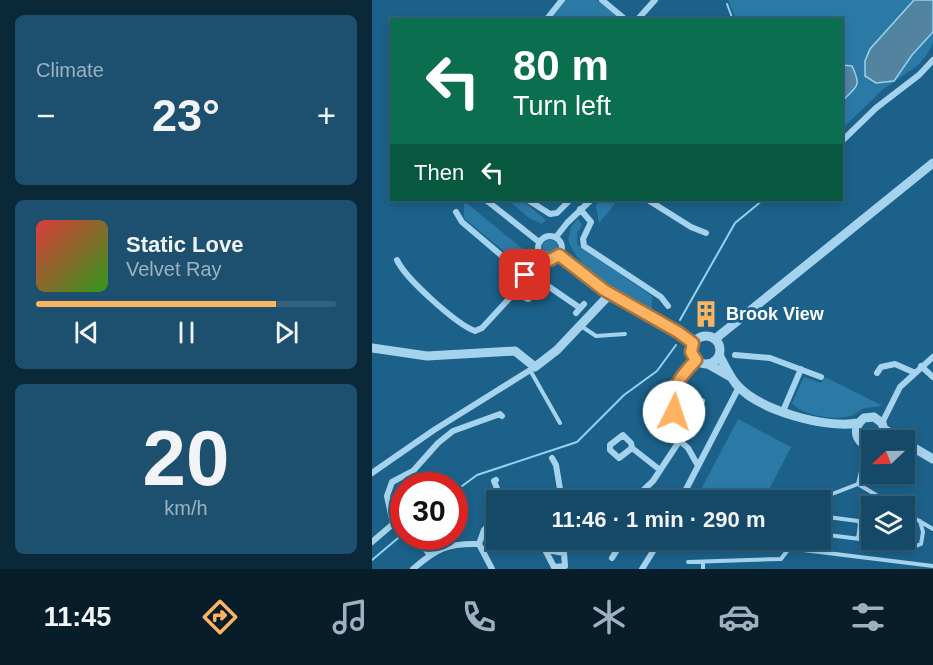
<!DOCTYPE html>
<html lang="en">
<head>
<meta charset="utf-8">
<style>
  :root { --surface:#144968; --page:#1d506e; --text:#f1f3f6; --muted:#9db2c0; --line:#33617c; --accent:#feb361 }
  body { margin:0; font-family:Helvetica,sans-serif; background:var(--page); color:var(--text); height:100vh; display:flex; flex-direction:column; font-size:22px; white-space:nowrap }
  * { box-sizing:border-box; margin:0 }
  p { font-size:20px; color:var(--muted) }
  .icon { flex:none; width:33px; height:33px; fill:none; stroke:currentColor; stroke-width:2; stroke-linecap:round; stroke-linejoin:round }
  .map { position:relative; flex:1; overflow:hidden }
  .panel { display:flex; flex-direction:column; gap:15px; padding:15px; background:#0b2839; width:372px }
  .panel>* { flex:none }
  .banner { position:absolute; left:18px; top:18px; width:453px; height:183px; border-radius:0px; box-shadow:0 3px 9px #0003,0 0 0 2px var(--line); background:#0b6e4f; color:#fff; overflow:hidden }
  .needle { width:39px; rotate:248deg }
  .controls { position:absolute; left:489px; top:430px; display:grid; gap:12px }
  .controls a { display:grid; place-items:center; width:54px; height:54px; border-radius:0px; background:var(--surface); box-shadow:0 3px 9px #0003,0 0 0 2px var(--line); font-size:30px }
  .speed { position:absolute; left:18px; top:472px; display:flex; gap:12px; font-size:30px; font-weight:700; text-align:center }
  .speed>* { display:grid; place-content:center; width:78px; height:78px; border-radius:50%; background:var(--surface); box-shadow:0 3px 9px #0003,0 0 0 2px var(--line); line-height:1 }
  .speed .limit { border:9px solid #d22; background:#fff; color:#111 }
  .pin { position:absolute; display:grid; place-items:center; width:51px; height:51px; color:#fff; margin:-26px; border-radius:12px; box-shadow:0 3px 9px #0006 }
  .me { position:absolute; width:66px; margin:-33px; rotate:4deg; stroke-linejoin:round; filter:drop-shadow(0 0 4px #0008) }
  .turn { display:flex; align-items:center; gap:21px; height:126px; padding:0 24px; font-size:27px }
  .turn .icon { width:78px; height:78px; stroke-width:2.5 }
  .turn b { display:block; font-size:42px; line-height:51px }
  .then { display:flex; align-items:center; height:57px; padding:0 24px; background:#0003; gap:12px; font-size:22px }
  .big { font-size:45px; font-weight:600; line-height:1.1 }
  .panel .tile { flex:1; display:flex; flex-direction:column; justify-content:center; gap:9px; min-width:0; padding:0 21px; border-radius:9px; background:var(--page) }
  .panel .dial { align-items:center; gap:0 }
  .dial b { font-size:78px; line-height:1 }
  .song { display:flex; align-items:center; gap:18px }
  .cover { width:72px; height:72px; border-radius:9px; background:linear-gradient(135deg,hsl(0 70% 55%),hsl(110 70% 35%)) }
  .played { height:6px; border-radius:3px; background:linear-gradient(90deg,var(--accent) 80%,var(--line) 80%) }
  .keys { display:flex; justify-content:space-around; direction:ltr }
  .heat { display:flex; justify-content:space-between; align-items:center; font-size:33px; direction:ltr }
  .trip { position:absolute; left:114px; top:490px; width:345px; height:60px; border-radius:0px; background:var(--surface); box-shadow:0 3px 9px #0003,0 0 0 2px var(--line); font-weight:600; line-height:60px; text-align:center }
  .tabs { display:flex; height:96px; justify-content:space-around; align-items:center; background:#081d2a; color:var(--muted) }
  .tabs .icon { width:42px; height:42px }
  .tabs .active { color:var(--accent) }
  .tabs b { font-size:27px; color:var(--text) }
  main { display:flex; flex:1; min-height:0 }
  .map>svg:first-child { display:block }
  .green { fill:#2b7aa6 }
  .water { fill:#5284a0; stroke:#98d1ef; stroke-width:1.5 }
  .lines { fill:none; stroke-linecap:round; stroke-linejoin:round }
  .stream { stroke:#98d1ef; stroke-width:2 }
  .service { stroke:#a5d3ed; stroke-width:4 }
  .minor { stroke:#a5d3ed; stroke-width:6 }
  .tertiary { stroke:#a5d3ed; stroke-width:9 }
  .route-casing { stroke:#a5743f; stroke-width:15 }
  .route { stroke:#feb361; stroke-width:10 }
  .labels { text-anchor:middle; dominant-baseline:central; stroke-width:6; stroke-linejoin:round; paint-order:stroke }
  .poi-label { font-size:18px; font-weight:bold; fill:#fff; stroke:#1b618a; text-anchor:start }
</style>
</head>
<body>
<main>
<section class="panel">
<div class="tile"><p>Climate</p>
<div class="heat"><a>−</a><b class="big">23°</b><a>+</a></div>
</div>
<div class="tile">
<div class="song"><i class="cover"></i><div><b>Static Love</b><p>Velvet Ray</p></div></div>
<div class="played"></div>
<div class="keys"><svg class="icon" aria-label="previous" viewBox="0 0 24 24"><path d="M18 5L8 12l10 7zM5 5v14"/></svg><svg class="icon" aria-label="pause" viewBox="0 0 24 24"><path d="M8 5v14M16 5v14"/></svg><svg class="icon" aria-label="next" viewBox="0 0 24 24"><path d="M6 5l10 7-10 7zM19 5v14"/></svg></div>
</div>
<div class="tile dial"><b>20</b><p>km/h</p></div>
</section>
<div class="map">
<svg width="561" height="569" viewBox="0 0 561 569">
  <rect width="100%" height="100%" fill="#1b618a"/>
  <path class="green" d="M193,0h32l24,19 -70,1z
    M356,0h205v43l-7,13 -9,10 -35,24 -40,39v-109l-106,-1z
    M136,200h14l24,20 -4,4 -13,-6z
    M230,200h16l-19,23 -3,-18z
    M92,201l64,52 3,7 -7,8 -60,-50z
    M206,219l4,6 -5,8v11l75,52v13c-32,-17 -70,-33 -84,-69l3,-13z
    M170 248a8 8 0 1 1 16 0a8 8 0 1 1-16 0Z
    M432,377l17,6 4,-6 54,27 4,-1c-6,6 -9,3 -17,5 -6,1 -10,7 -16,8 -15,5 -49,-1 -58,-13z
    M366,419l53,28 -28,54h-68z"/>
  <path class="water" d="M542,0h19v32l-21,23 -18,26 -18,2 -11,-7v-15l5,-12z
    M470,65l10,1c10,21 5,20 -10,35z"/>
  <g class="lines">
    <path class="stream" d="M355,4l6,16
      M308,320l55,-97 28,-23
      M82,492l23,-17 100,-33 47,-47 33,-24 19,-26
      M0,560l32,-27"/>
    <path class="service" d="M209,326l15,10 29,-2
      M158,370l30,53
      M486,484l38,23
      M486,484l9,-38
      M442,501l44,-17
      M532,512l29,17
      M448,516l38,5 2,3 -2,15
      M448,534l96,12 5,-2 2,-12 -3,-11
      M410,540l13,9 138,17
      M316,562l93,-3 9,-12
      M331,562v7"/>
    <path class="minor" d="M230,0l24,20
      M174,20l16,-20
      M265,20l18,-20
      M470,141l34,-33 43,-33 14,-15
      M114,200l53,42
      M156,200l22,14 7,-1 13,-13
      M276,200l43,27 15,6
      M208,209l11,13 -8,17 1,7 77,51 7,9
      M84,212l6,10 66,56
      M166 248a12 12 0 1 1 24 0a12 12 0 1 1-24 0Z
      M184,237l11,-14 24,-23
      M187,255l51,39
      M25,260c8,18 59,64 78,71l7,-3 46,-50 15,-20
      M143,293l13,6 20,-13 32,22
      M204,313l8,-9
      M363,355l35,3 51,19
      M549,366l12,11
      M505,373l4,-6 14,-3 18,8
      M411,411l18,-42
      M302,413l12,-2 9,4
      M510,423l18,-36 33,-30
      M319,425l11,-24
      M308,441l8,7 9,16
      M260,448l-13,10 -9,-8v-5l13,-10 8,8 1,5 28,22
      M180,458l4,7 6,36
      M0,473l62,-43 101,-63
      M124,480l-2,1 8,20
      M260,501l21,-20 29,-44 -11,-39 6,-17 19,-21
      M308,501l59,-114
      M21,524l-6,-28 5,-14 21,-11 25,-28 15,-12 47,-17 2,2
      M45,537l12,17
      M168,540l14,27 11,-1 -1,-13 -17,-3
      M0,542l21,-18 11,1
      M240,558l11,-18
      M41,569c23,-20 34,-26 66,-25
      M120,569l-13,-25 5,-14 12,-11
      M270,569l18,-29"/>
    <path class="tertiary" d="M320 350a14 14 0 1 1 28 0a14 14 0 1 1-28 0Z
      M343,339l218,-176
      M0,348l55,8 88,-5 20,16 22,-17 53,-56 68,37 15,12
      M347,355c5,9 10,20 17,29 22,26 89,45 122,39
      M336,364l23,13
      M512,429l20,12
      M532,442l29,17
      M500,446l-9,-2c-9,-8 -9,-18 1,-26l10,-1 8,6 3,10 -4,8"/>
  </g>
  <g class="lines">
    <defs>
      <path id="route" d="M153,275l3,3 15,-20 7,2 9,-5 45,35 74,42 15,11 -2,9 5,8c-15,16 -28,30 -22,52"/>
    </defs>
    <use href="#route" class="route-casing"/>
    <use href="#route" class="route"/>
  </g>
  <defs>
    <symbol id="building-bare" viewBox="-9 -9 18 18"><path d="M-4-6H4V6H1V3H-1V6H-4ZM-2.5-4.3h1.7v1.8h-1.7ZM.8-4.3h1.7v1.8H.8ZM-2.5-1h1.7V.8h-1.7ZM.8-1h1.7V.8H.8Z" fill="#feb361" stroke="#1b618a" stroke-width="2.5" paint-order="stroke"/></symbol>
  </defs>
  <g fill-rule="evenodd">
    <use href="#building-bare" x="315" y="295" width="38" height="38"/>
  </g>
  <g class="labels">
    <g class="poi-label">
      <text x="354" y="314">Brook View</text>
    </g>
  </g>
</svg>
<div class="controls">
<a><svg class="needle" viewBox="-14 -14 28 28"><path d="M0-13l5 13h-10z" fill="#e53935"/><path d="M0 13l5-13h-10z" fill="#9db2c0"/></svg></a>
<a><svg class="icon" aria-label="layers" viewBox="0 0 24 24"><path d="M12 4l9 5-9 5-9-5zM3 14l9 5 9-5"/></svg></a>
</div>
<div class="speed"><div class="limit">30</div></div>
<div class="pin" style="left:153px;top:275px;background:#d93025"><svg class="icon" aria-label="arrive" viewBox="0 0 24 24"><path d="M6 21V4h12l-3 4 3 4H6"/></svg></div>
<svg class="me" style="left:302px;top:412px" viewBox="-20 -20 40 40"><circle r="19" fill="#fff"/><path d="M0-13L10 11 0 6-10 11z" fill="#feb361"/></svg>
<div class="trip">11:46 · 1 min · 290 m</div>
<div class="banner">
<div class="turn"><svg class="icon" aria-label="left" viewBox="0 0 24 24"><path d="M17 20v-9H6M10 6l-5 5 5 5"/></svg><div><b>80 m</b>Turn left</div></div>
<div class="then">Then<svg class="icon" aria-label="left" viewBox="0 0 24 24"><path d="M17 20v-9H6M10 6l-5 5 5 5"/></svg></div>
</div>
</div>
</main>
<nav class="tabs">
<b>11:45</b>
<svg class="icon active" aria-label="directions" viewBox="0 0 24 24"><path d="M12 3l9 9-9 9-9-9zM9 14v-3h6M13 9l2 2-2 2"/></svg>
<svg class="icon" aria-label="music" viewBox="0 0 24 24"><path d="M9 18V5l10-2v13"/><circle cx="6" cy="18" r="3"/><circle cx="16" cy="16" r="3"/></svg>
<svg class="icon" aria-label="phone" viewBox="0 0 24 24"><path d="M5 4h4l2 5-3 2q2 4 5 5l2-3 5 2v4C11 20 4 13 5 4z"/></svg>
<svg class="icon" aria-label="climate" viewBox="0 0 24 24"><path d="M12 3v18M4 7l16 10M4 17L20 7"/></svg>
<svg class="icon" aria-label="car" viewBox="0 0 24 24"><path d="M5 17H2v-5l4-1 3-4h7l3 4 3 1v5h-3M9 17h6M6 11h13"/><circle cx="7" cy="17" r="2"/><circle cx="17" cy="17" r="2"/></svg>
<svg class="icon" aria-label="filters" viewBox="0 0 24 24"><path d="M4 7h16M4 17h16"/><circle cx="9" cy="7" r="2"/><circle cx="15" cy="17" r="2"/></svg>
</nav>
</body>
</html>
